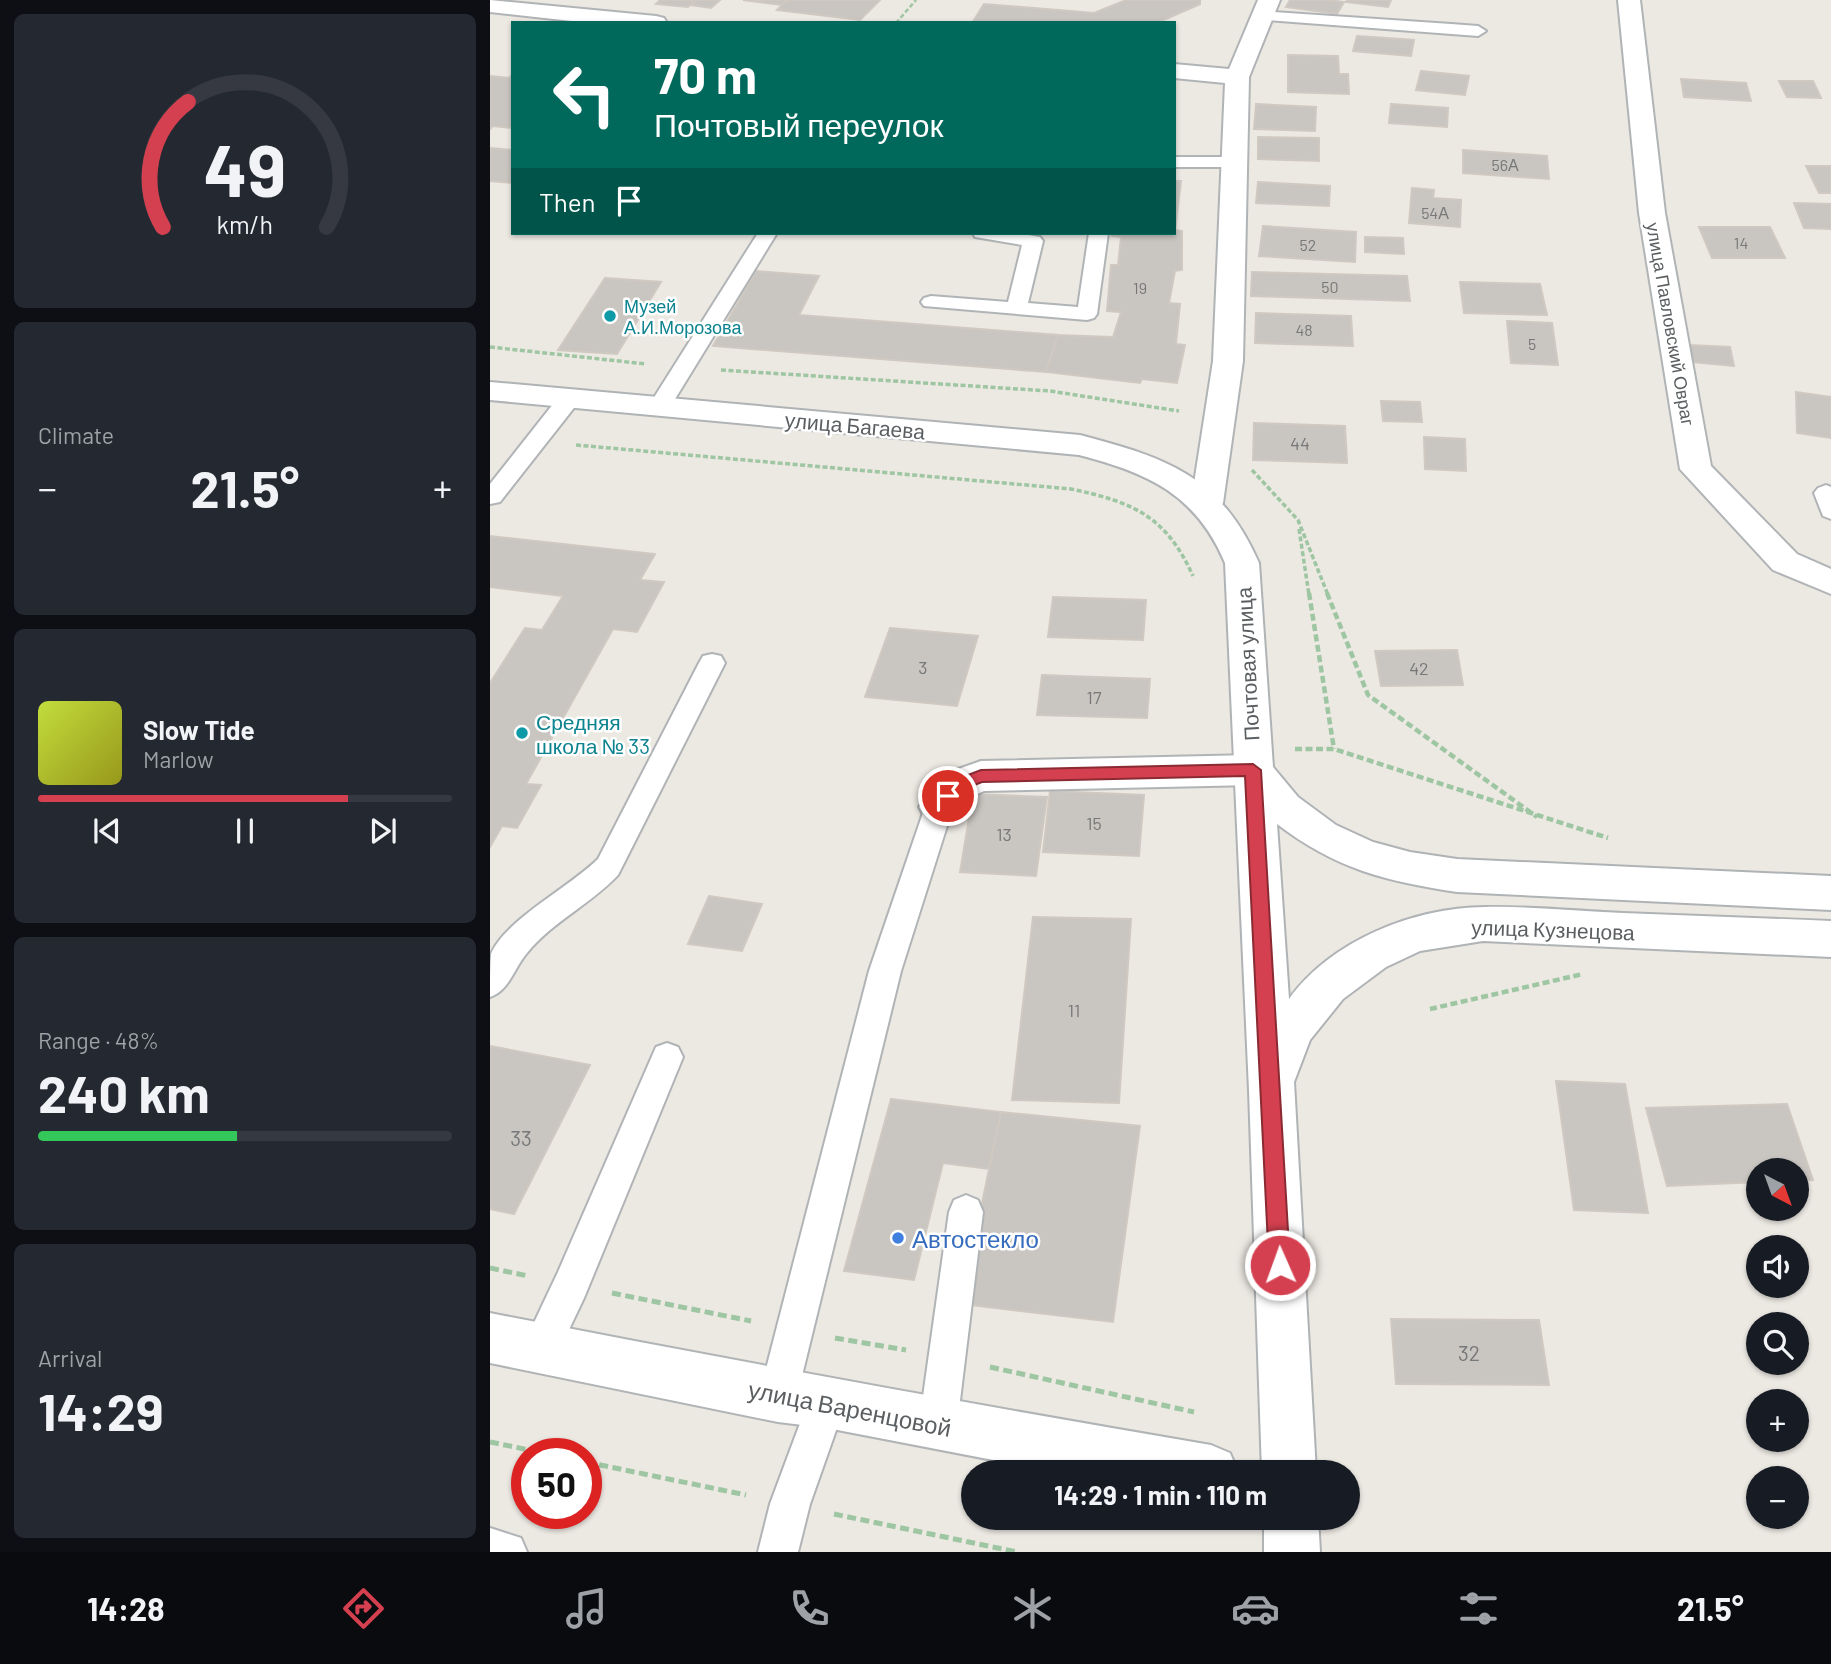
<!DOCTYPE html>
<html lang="en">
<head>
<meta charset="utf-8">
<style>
  :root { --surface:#171b24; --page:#242831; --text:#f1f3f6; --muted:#9ea1a6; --line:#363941; --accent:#d4404f }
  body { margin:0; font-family:Barlow,sans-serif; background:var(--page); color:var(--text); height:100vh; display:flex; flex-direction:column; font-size:26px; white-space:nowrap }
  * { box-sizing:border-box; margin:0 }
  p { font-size:23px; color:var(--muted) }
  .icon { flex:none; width:38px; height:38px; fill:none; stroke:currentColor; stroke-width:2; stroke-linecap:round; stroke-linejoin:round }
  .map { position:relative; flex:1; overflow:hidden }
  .side { display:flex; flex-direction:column; gap:14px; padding:14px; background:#0d0f14; width:490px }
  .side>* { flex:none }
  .guide { position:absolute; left:21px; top:21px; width:665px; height:214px; border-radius:0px; box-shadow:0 2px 5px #0004; background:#00695c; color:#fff; overflow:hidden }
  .needle { width:46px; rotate:139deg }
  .tools { position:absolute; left:1256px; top:1158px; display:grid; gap:14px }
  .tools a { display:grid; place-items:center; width:63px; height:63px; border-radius:50%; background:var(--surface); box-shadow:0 2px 5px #0004; font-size:35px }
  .speed { position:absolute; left:21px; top:1438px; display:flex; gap:14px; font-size:35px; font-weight:700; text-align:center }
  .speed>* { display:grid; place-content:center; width:91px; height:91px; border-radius:50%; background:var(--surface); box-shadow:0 2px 5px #0004; line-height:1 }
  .speed .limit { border:10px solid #d22; background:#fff; color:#111 }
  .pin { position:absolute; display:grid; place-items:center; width:60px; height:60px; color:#fff; margin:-30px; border:4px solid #fff; border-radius:50%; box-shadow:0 2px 7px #0007 }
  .me { position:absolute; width:77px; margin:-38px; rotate:358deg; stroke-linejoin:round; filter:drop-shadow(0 0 5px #0008) }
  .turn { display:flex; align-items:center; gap:24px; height:147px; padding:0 28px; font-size:32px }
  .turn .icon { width:91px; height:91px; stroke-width:2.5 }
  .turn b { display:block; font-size:49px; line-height:60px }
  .then { display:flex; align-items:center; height:66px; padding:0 28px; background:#0003; gap:14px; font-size:26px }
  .big { font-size:52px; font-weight:700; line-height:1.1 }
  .side .widget { flex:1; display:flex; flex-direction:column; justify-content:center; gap:10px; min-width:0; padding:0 24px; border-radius:10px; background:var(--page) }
  .side .dial { align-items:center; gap:0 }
  .dial svg { height:182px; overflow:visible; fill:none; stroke:var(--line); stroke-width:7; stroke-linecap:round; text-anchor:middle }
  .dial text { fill:var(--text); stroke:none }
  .song { display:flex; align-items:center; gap:21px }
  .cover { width:84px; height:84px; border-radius:10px; background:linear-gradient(135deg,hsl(70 70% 55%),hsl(60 70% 35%)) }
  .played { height:7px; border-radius:4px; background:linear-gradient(90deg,var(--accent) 75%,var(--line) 75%) }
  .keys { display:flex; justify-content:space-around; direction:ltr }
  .heat { display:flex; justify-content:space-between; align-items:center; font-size:38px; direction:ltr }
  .charge { height:10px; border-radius:5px; background:linear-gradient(90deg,#34c759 48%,var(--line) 0) }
  .trip { position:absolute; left:471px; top:1460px; width:399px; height:70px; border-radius:35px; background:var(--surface); box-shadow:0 2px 5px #0004; font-weight:700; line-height:70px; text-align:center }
  .dock { display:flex; height:112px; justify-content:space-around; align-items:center; background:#090b0e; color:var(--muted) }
  .dock .icon { width:49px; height:49px }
  .dock .selected { color:var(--accent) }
  .dock b { font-size:32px; color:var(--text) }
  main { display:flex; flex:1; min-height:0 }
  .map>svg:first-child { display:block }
  .building { fill:#c9c5c1; stroke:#cfc9c1; stroke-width:2 }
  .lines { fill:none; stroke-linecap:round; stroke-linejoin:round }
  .service-casing { stroke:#b0b4b6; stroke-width:4 }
  .minor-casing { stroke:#b0b4b6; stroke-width:4 }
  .secondary-casing { stroke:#afb3b6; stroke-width:4 }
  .path-far3 { stroke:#9ec6a2; stroke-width:2.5; stroke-dasharray:4.5 2.5; stroke-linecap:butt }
  .path-far2 { stroke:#9ec6a2; stroke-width:3.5; stroke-dasharray:5 2.5; stroke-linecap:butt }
  .path-far1 { stroke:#9ec6a2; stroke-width:4.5; stroke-dasharray:7 3.5; stroke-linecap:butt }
  .path { stroke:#9ec6a2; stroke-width:5; stroke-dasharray:9 4.5; stroke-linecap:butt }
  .service { fill:#fff; fill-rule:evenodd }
  .minor { fill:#fff; fill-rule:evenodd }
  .secondary { fill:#fff; fill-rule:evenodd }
  .route { fill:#d4404f; stroke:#8a2a33; stroke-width:2 }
  .culture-dot { fill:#0f9aa8; stroke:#fff; stroke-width:2.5 }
  .shop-dot { fill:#3f7fe0; stroke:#fff; stroke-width:2.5 }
  .labels { text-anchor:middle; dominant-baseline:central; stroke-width:5; stroke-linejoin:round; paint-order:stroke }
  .far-number-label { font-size:16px; fill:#767879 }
  .far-culture-label { font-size:18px; fill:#0d838f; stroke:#fff; text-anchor:start }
  .far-street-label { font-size:18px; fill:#5b5f61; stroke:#fff }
  .number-label { font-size:18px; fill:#767879 }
  .street-label { font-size:21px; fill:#5b5f61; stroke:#fff }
  .culture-label { font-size:21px; fill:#0d838f; stroke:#fff; text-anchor:start }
  .near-number-label { font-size:21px; fill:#767879 }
  .near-shop-label { font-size:24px; fill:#366cbe; stroke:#fff; text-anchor:start }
  .near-street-label { font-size:24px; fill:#5b5f61; stroke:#fff }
</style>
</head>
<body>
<main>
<section class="side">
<div class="widget dial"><svg viewBox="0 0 100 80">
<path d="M14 69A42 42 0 1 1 86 69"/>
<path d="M14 69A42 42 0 0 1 25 14" stroke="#d4404f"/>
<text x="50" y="56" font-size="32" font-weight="700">49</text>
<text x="50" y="72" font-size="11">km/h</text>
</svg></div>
<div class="widget"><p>Climate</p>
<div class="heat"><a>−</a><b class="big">21.5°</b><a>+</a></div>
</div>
<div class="widget">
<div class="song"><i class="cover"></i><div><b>Slow Tide</b><p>Marlow</p></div></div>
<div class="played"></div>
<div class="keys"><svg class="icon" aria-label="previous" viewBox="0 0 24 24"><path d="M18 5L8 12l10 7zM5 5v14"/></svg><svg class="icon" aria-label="pause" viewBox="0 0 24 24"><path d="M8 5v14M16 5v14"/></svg><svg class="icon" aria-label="next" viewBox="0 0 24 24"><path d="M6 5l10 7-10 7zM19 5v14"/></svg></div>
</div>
<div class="widget"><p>Range · 48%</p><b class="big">240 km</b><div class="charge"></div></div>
<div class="widget"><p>Arrival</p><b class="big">14:29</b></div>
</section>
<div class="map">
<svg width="1341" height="1552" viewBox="0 0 1341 1552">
  <rect width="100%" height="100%" fill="#ece8e2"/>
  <path class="building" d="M170,0h35l-7,7 -32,-3z
    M207,0h23l-9,8 -20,-3z
    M253,0h44l-5,5z
    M297,0h93l-20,20 -83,-10z
    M636,0h74v4l-43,19h-185l12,-19 110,9z
    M800,0h38l16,2 -7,12 -51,-7z
    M857,0h44l-3,7 -42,-5z
    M867,36l57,4 -3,16 -58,-5z
    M798,55l50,1 1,18h9l1,20 -61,-2z
    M931,71l48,5 -4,19 -49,-5z
    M23,74v54l-20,-2 -3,3v-53l19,2z
    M1191,79l65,4 5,18 -67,-4z
    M1289,81h34l8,17 -34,-1z
    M766,104l60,3 -1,24 -61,-2z
    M901,104l57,4 -1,19 -58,-4z
    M768,137l61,1v23l-61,-2z
    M0,148l23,2v33l-23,-2z
    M973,150l84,6 2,23 -86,-6z
    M1316,166h25v27h-12z
    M684,181h7l-6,49 7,1v39l-7,1 -6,32 11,1 -4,40 9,1 -8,38 -35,-4 -2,4 -94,-11 12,-37 55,2 8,-25 -14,-1 4,-46h7l3,-28 -9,-1 1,-3h61z
    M768,182l72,4 -1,20 -73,-3z
    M922,188l22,2 -1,8 28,2 -1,27 -51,-4z
    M1304,203l37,1v25l-27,-1z
    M773,226l93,6 -1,30 -96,-6z
    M1209,227h71l15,31h-73z
    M875,237l38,1 1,16 -39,-2z
    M266,271l63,5 -20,39 259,20 -12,37 -333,-26z
    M762,272l155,4 3,25 -159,-5z
    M115,278l56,4 -44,72 -59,-4z
    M970,282l80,2 7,31 -83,-2z
    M766,313l95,3 2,30 -98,-3z
    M1017,321l45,2 6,42 -47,-2z
    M1199,345l41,2 4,19 -42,-4z
    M1306,392l35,5v41l-34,-5z
    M891,401l39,1 2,20 -39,-1z
    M764,423l91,3 2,37 -94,-3z
    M934,437l41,2 1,32 -41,-2z
    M0,536l165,18 -15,26 24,2 -27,50 -24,-3 -87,155 15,1 -24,43 -15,-2 -12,21v-164l35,-55 17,2 21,-34 -73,-9z
    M563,597l93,3 -3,40 -95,-3z
    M400,628l88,8 -21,70 -92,-9z
    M967,650l6,35 -82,1 -6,-35z
    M552,675l108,4 -3,39 -110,-3z
    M560,791l94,4 -5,61 -96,-4z
    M483,794l74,3 -11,79 -76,-4z
    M219,896l53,8 -20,47 -54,-7z
    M543,917l98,2 -12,184 -107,-3z
    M0,1046l100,19 -76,149 -24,-5z
    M1066,1081l69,3 23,129 -74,-3z
    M401,1099l110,13 -12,57 -46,-6 -29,117 -70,-9z
    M1297,1104l26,76 -16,1v-10h-38v11l-92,4 -21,-78z
    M511,1112l139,14 -27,196 -152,-18z
    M901,1319l148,1 10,65 -153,-1z"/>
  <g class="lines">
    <defs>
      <path id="service" d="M770,11l191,13 27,2 8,5 -8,5 -224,-17 -2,-3 2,-3z
        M684,157h61l9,5 -9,5h-61z
        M268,233h19l-110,179h-16l-3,-5z
        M483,233h44l23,4 3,4 -15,62 50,4 11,-74h19l-11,81 -3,4 -7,2 -163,-14 -3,-4 3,-4 7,-2 77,6 14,-57 -47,-8z
        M79,392l8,2 3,5 -3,5 -77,98 -10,2v-20l71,-90z
        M1336,485l5,2v32l-8,-3 -9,-23 4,-5z
        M222,654l9,2 4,7 -107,212c-27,29 -66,47 -91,78 -13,15 -18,38 -37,44 0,-12 0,-32 1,-43 14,-34 79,-67 107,-95l101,-196 4,-7z
        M449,796l10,3 4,8 -52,164 -104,425 -6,13 -13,6 -13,-6 -6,-13 110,-425 56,-164 4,-8z
        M177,1043l11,4 5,10 -99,241 -30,63 -13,6 -13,-6 -6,-13 36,-76 98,-225z
        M476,1195l12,5 5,12 -26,213 -5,14 -14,5 -14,-5 -5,-14 30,-213 5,-12z
        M337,1383l13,6 6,13 -36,102 -12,48h-40l12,-48 38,-102 6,-13z
        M0,1528l31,10 6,14h-37z"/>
      <path id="minor" d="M0,0l166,16 8,2 3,5h-77l-100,-11z
        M768,0h22l-31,77 -6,284 -20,142 -5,7 -11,3 -11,-3 -5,-7 22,-142 12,-278 -51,-5v-14l55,5z
        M1128,0h22l25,213 46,253 86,88 34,15v25l-58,-24 -93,-101 -41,-256z
        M763,755l14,5 5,10 -5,10 -14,5 -269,6c-27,10 -25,38 -59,27l-6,-11 25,-33 37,-13z
        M0,1313c240,47 480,91 721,132l19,8 8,19h-183l-228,-44 -49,-6 -288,-59z"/>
      <path id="secondary" d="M0,382l590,53c87,23 140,40 179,128l14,204 25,30 38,28 37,17 37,10 47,7 374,17v34l-374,-18c-72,-11 -121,-23 -180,-68l12,175c43,-59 124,-91 196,-92 46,-1 92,4 138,6 70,3 139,5 208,8v36l-348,-16 -63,10 -34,16 -43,32 -33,41 -16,42 22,390h-54l-13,-382 -24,-527c-29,-69 -77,-90 -146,-108l-589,-55z
        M774,1517h54l2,35h-56z"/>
    </defs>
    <use href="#service" class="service-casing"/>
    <use href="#minor" class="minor-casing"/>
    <use href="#secondary" class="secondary-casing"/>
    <path class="path-far3" d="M406,23l20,-23"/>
    <path class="path-far2" d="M0,347l156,17
      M231,370l329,21 129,20
      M86,445l495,44c62,13 95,27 122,87
      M762,470l46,50 30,75
      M809,529l10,66"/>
    <path class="path-far1" d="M819,593l25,156
      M837,593l41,102 169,122
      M805,749h39l274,89
      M940,1009l153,-35"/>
    <path class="path" d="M0,1268l38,8
      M122,1293l139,28
      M345,1338l71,12
      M500,1367l204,45
      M0,1442l59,12
      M96,1462l160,33
      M344,1514l183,38"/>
    <use href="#service" class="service"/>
    <use href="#minor" class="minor"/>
    <use href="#secondary" class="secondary"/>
  </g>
  <path class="route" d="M763,764l8,6 29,495 -3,7 -7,3 -8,-3 -3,-7 -24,-489 -263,6 -18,7 -10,11 -6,2 -8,-6 12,-15 29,-11z"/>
  <g class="culture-dot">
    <circle cx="120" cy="316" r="7"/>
    <circle cx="32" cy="733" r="7"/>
  </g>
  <circle class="shop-dot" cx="408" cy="1238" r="7"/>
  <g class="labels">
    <g class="far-number-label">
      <text x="1015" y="164">56А</text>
      <text x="945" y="212">54А</text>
      <text x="1251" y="242">14</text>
      <text x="818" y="244">52</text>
      <text x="840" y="286">50</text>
      <text x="650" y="287">19</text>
      <text x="814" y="329">48</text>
      <text x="1042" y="343">5</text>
    </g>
    <g class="far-culture-label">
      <text x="134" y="306">Музей<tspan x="134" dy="21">А.И.Морозова</tspan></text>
    </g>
    <g class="far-street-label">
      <text transform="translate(1181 324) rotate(80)">улица Павловский Овраг</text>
    </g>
    <g class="number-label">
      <text x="810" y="443">44</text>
      <text x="433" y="667">3</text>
      <text x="929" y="668">42</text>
      <text x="604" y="697">17</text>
      <text x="604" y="823">15</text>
      <text x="514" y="834">13</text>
      <text x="584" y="1010">11</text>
    </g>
    <g class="street-label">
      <text transform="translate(365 425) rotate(5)">улица Багаева</text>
      <text transform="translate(757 664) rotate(-93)">Почтовая улица</text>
      <text transform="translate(1063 929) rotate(2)">улица Кузнецова</text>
    </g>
    <g class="culture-label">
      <text x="46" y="721">Средняя<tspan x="46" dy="24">школа № 33</tspan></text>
    </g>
    <g class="near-number-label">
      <text x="31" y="1137">33</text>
      <text x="979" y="1352">32</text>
    </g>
    <g class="near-shop-label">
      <text x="422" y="1238">Автостекло</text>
    </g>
    <g class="near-street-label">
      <text transform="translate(360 1408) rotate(11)">улица Варенцовой</text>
    </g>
  </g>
</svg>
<div class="tools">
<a><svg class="needle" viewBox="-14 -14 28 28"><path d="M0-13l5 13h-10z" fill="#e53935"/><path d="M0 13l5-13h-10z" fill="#9ea1a6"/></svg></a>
<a><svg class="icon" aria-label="sound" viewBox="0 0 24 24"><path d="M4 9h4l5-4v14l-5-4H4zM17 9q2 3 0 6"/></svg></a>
<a><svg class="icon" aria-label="search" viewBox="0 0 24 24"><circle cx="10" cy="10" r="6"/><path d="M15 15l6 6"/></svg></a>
<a>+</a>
<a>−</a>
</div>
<div class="speed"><div class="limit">50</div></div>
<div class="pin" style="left:458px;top:796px;background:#d93025"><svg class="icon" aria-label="arrive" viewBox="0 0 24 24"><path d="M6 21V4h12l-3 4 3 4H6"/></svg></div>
<svg class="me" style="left:790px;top:1265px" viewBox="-20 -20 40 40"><circle r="17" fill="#d4404f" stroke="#fff" stroke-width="3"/><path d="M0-11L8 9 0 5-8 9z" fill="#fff"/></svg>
<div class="trip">14:29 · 1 min · 110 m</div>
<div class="guide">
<div class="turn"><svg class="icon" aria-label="left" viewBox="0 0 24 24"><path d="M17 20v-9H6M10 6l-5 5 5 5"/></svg><div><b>70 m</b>Почтовый переулок</div></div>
<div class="then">Then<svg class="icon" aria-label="arrive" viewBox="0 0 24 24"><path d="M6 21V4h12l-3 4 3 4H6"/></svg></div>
</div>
</div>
</main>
<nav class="dock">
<b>14:28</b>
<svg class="icon selected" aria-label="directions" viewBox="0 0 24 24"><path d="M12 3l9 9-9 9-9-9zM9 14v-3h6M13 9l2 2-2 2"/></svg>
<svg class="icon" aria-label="music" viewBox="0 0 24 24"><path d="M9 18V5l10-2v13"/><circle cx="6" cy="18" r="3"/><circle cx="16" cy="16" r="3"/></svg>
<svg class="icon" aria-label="phone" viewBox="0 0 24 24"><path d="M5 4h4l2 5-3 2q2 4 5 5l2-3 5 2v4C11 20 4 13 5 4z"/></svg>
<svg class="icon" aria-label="climate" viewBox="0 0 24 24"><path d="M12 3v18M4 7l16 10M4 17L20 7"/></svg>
<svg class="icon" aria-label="car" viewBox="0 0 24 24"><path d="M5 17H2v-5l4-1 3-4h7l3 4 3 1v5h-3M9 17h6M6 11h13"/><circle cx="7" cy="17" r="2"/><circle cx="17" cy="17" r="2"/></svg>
<svg class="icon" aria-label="filters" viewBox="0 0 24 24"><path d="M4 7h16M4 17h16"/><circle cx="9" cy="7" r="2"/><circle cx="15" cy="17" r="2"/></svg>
<b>21.5°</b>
</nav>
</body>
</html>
